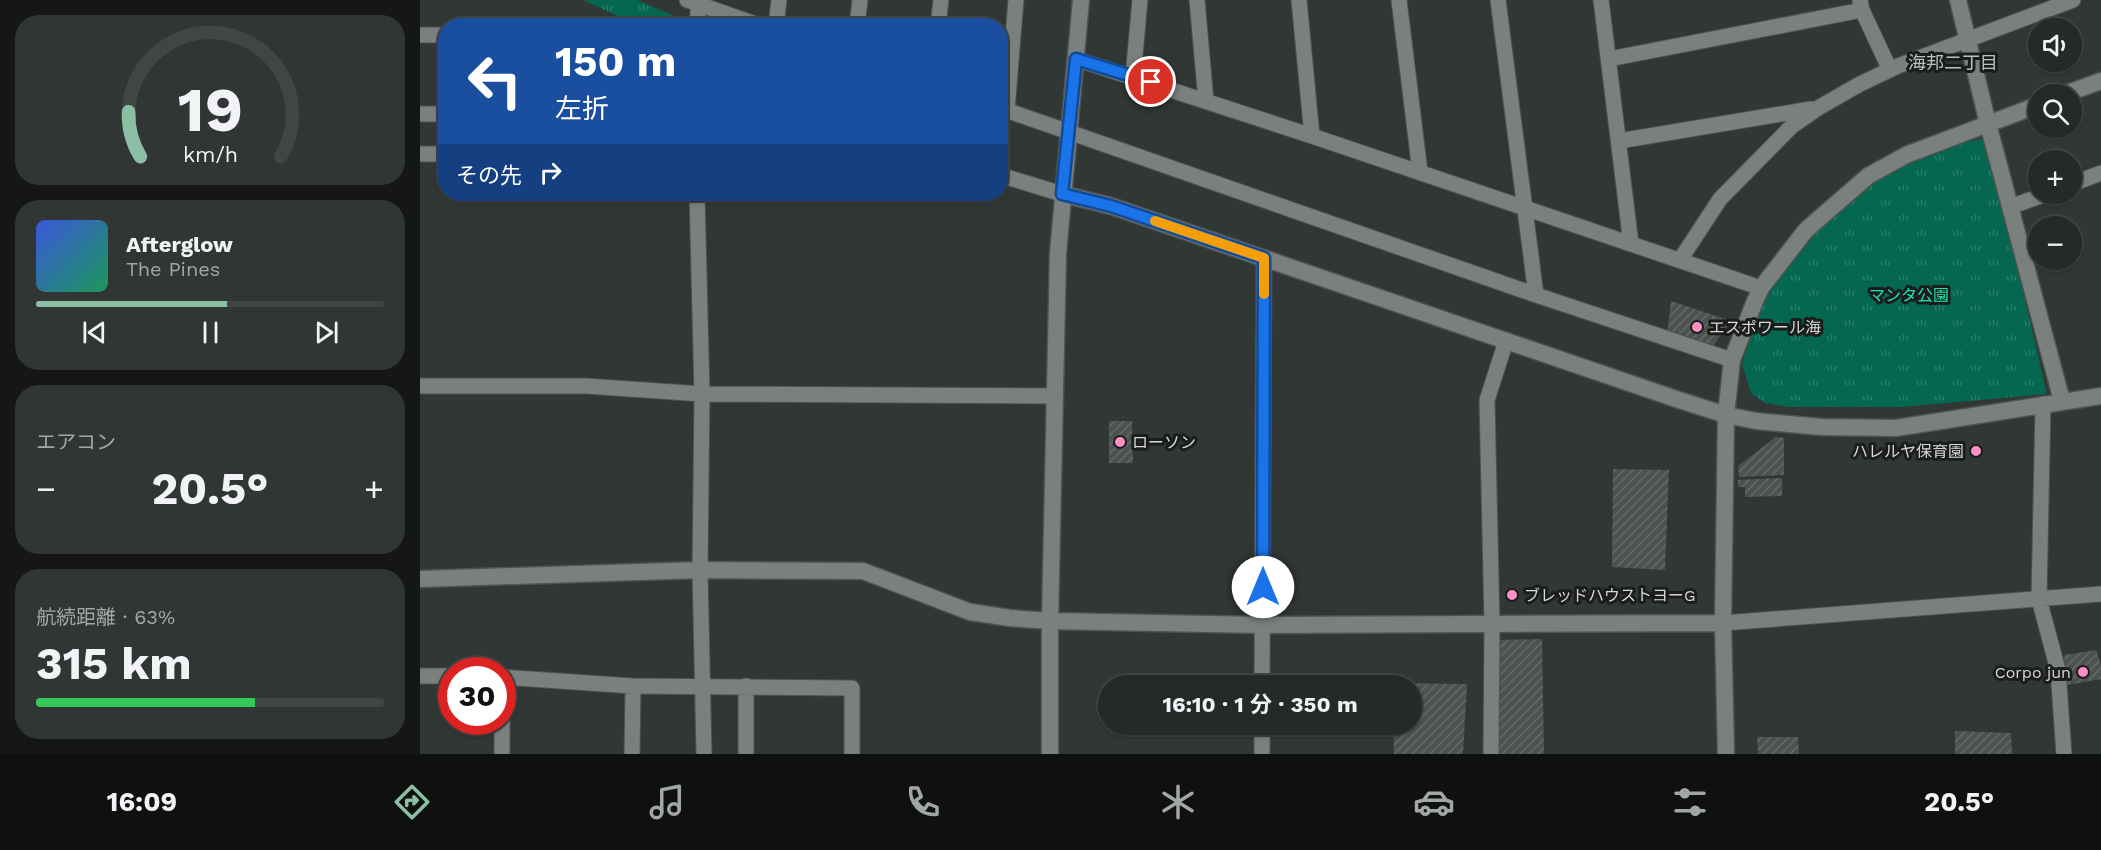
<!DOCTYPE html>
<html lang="ja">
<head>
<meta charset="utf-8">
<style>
  :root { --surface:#252928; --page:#313534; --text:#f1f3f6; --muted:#a3a6a8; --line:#424545; --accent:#8abfa5 }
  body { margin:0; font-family:"Work Sans","Noto Sans JP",sans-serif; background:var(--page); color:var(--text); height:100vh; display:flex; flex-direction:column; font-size:22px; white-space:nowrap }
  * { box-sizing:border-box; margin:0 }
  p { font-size:20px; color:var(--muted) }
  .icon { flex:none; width:33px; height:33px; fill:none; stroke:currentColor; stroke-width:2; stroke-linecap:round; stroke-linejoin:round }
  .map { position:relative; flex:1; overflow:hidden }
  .panel { display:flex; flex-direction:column; gap:15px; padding:15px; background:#141716; width:420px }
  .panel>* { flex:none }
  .top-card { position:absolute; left:18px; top:18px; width:570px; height:183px; border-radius:24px; box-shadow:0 2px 4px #0004,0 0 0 2px var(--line); background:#1a4fa0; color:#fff; overflow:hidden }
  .controls { position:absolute; left:1608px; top:18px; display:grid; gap:12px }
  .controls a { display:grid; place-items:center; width:54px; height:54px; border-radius:50%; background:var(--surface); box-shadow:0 2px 4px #0004,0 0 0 2px var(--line); font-size:30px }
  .speed { position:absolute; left:18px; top:657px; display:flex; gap:12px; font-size:30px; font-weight:700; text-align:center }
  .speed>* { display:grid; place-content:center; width:78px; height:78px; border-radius:50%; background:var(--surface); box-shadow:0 2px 4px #0004,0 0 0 2px var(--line); line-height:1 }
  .speed .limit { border:9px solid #d22; background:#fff; color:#111 }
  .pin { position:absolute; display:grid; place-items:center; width:51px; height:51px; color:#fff; margin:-26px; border:3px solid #fff; border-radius:50%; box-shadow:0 2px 6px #0007 }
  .me { position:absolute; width:66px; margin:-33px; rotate:0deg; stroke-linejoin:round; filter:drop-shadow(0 0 4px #0008) }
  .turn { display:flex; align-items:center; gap:21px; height:126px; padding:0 18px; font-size:27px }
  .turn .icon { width:78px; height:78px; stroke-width:2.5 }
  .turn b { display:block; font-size:42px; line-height:51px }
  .then { display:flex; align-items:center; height:57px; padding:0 18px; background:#0003; gap:12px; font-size:22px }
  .big { font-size:45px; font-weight:700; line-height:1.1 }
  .panel .widget { flex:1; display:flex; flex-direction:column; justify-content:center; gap:9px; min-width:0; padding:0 21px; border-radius:24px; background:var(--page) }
  .panel .dial { align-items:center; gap:0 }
  .dial svg { height:156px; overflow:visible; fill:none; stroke:var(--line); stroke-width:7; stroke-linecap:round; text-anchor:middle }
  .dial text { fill:var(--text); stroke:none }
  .song { display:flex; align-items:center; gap:18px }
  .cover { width:72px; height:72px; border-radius:9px; background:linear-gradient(135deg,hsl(230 70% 55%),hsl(150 70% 35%)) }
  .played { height:6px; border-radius:3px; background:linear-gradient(90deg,var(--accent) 55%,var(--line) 55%) }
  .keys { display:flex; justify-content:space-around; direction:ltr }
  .heat { display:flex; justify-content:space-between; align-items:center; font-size:33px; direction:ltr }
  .charge { height:9px; border-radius:4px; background:linear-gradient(90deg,#34c759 63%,var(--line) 0) }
  .trip { position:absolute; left:678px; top:675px; width:324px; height:60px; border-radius:30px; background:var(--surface); box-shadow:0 2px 4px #0004,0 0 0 2px var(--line); font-weight:700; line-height:60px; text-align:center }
  .menu { display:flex; height:96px; justify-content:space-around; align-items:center; background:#0f1010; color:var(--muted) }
  .menu .icon { width:42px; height:42px }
  .menu .on { color:var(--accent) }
  .menu b { font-size:27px; color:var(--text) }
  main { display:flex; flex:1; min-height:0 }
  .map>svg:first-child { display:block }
  .park { fill:url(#park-tufts) }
  .building { fill:url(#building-hatch) }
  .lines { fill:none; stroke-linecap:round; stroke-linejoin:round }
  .minor-casing { stroke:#4e5250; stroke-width:17 }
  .tertiary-casing { stroke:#4e5250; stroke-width:19 }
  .minor { stroke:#7a807e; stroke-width:15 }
  .tertiary { stroke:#7a807e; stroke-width:16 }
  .route-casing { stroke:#114b97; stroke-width:15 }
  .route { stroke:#1a73e8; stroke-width:10 }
  .slow { stroke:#f59e0b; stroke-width:10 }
  .poi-dot { fill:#fb8fc4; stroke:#1b1d1c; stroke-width:2 }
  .labels { text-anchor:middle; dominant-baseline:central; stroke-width:6; stroke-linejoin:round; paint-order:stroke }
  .park-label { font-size:16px; fill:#1ae5b4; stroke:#1b1d1c }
  .poi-label { font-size:16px; fill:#d5d8d7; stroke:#1b1d1c; text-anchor:start }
  .neighbourhood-label { font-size:18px; fill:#bac1be; stroke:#1b1d1c }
</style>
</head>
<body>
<main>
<section class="panel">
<div class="widget dial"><svg viewBox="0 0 100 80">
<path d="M14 69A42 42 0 1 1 86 69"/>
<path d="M14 69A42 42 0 0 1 8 46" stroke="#8abfa5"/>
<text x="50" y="56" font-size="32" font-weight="700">19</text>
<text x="50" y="72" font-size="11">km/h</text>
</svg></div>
<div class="widget">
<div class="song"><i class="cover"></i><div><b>Afterglow</b><p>The Pines</p></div></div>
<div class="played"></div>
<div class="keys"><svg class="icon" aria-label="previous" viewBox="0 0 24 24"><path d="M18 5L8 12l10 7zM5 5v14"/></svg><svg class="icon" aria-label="pause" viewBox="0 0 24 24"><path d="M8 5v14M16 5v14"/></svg><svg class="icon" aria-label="next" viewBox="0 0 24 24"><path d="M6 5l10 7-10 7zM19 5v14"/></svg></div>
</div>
<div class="widget"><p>エアコン</p>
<div class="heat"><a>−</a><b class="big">20.5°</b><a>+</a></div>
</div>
<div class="widget"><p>航続距離 · 63%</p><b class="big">315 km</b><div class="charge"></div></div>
</section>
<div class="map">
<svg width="1681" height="754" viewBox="0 0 1681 754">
  <defs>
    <pattern id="park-tufts" width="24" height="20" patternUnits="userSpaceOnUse" patternTransform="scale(1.5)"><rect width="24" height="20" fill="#056750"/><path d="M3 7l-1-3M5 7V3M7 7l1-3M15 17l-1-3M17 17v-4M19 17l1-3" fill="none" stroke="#297c68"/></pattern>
    <pattern id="building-hatch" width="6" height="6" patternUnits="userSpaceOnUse" patternTransform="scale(1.5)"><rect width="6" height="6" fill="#4c5250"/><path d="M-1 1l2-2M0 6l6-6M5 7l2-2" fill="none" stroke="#656a68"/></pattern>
  </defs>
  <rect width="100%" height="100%" fill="#313735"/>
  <path class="park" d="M163,0h54l45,19 1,6h-46z
    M1567,138l60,256 -145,13h-113l-24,-4 -14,-10 -9,-29 16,-50 12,-25 39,-54 63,-57 22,-11 61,-23z"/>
  <path class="building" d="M1251,301l60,20 -19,26 -45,-13z
    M689,421h23l1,42h-24z
    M1356,437l8,1v37l-45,2 -1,-11z
    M1193,469l56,1 -4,100 -53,-3z
    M1362,478v18l-37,1v-10h-7v-7z
    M1122,639l2,115h-48l-2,-114z
    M1676,650l5,15v14l-34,6 -3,-30z
    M972,683l75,1 -4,70h-69l-1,-30h19v-38h-20z
    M1535,731l56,2 1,21h-57z
    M1337,737h41l1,17h-41z"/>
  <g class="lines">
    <defs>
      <path id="minor" d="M267,0l74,26
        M777,0l9,101
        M879,0l13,136
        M979,0l21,172
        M1078,0l38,295
        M1181,0l30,244
        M1440,1l2,9 28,60
        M277,26l2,-26
        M356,26l3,-26
        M437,26l3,-26
        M518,26l3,-26
        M0,35h26
        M656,59l236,77 449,152
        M1189,59l253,-49
        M713,77l7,-77
        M580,108l536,187 196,65
        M587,110l9,-110
        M0,114h26
        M1199,141l192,-32
        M0,154h26
        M580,175l62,19
        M1652,184l29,-11
        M277,194l5,200 -2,176 4,184
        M1590,207l36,-13
        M1260,260l40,-61 72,-73 26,-18 42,-24 38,-18 175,-66
        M0,386h166l116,8 352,2
        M1623,404l-4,195 19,71 6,84
        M1303,623l378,-29
        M0,676h32
        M82,677l131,9 219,2v66
        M326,686v68
        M842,686l2,-428
        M82,754v-32
        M212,754l1,-68
        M842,754v-30
        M1071,754l1,-131 -5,-223 19,-59"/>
      <path id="tertiary" d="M1538,0l30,124 74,277
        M1645,94l36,-13
        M642,194l49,12 568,194 47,15 30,6 66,6 74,1 205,-32
        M0,579l280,-9 163,1 107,41 40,6 40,3 213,4 460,-2
        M630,754v-133l8,-368 23,-253
        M1306,754l-3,-131 3,-208 6,-55 23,-59 6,-13 45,-58 62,-54 38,-21 132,-50"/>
    </defs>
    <use href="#minor" class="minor-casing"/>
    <use href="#tertiary" class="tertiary-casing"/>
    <use href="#minor" class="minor"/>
    <use href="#tertiary" class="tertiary"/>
  </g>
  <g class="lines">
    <defs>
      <path id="route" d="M731,82l-75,-23 -14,135 49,12 153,52 -1,329"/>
    </defs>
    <use href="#route" class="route-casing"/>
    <use href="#route" class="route"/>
    <path class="slow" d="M735,221l109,37v36"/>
  </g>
  <g class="poi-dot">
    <circle cx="1277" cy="327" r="6"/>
    <circle cx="700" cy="442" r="6"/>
    <circle cx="1556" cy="451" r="6"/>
    <circle cx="1092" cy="595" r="6"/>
    <circle cx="1663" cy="672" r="6"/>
  </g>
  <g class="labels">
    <g class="park-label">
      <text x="1489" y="295">マンタ公園</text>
    </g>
    <g class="poi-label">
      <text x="1289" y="327">エスポワール海</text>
      <text x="712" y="442">ローソン</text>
      <text x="1544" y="451" text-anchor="end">ハレルヤ保育園</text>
      <text x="1104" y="595">ブレッドハウストヨーG</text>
      <text x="1651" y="672" text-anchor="end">Corpo jun</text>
    </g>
    <g class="neighbourhood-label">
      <text x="1533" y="62">海邦二丁目</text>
    </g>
  </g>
</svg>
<div class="controls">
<a><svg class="icon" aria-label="sound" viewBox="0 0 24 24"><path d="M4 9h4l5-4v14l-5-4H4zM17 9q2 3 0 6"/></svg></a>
<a><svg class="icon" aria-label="search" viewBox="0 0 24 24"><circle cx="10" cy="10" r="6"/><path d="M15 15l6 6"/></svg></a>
<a>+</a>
<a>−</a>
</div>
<div class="speed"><div class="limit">30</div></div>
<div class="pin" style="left:731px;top:82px;background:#d93025"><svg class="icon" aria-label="arrive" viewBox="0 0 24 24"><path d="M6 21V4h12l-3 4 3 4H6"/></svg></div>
<svg class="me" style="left:843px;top:587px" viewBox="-20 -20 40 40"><circle r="19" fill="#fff"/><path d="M0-13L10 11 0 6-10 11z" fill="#1a73e8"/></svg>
<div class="trip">16:10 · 1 分 · 350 m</div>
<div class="top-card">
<div class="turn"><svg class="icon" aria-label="left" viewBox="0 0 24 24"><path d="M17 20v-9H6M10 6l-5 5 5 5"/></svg><div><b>150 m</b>左折</div></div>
<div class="then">その先<svg class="icon" aria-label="right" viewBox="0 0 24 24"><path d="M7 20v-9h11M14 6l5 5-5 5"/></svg></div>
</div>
</div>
</main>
<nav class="menu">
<b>16:09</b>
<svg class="icon on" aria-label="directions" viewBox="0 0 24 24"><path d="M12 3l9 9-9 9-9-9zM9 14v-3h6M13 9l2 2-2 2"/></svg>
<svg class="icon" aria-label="music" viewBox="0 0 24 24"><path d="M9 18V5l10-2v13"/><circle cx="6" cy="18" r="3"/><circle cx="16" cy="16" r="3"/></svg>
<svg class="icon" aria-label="phone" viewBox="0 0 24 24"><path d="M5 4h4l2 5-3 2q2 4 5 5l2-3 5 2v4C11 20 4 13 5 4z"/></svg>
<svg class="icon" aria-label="climate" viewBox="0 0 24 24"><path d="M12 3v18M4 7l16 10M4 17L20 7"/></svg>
<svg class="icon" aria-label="car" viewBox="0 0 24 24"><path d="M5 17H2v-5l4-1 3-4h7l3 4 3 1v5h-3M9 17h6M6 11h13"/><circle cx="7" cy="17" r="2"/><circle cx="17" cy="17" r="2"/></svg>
<svg class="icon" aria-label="filters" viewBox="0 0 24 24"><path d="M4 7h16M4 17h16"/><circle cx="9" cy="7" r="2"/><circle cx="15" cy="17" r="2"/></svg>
<b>20.5°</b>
</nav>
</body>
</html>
